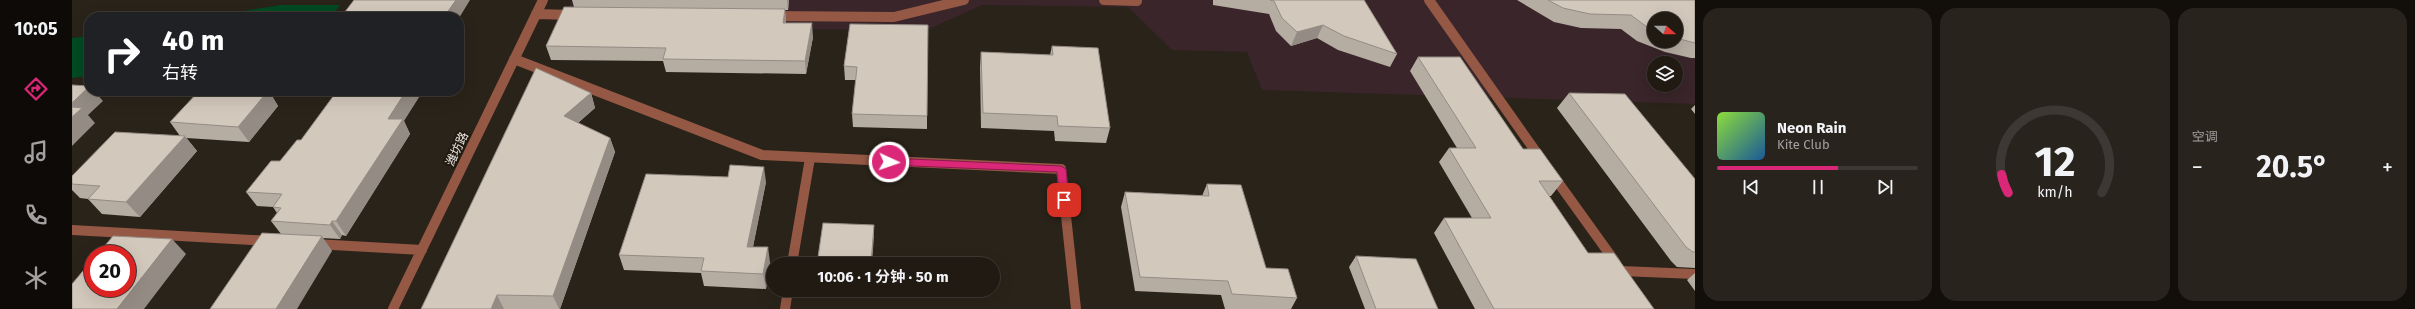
<!DOCTYPE html>
<html lang="zh">
<head>
<meta charset="utf-8">
<style>
  :root { --surface:#201a13; --page:#28231c; --text:#f1f3f6; --muted:#a2a1a0; --line:#3d3833; --accent:#db2777 }
  body { margin:0; font-family:"Fira Sans","Noto Sans SC",sans-serif; background:var(--page); color:var(--text); height:100vh; display:flex; flex-direction:column; font-size:15px; white-space:nowrap }
  * { box-sizing:border-box; margin:0 }
  p { font-size:13px; color:var(--muted) }
  .icon { flex:none; width:22px; height:22px; fill:none; stroke:currentColor; stroke-width:2; stroke-linecap:round; stroke-linejoin:round }
  .map { position:relative; flex:1; overflow:hidden }
  .sheet { display:flex; flex-direction:column; gap:8px; padding:8px; background:#120e0a; width:720px }
  .sheet>* { flex:none }
  .guide { position:absolute; left:12px; top:12px; width:380px; height:84px; border-radius:16px; box-shadow:0 4px 16px #0002,0 0 0 1px var(--line); background:#202124; color:#fff; overflow:hidden }
  .needle { width:26px; rotate:111deg }
  .fabs { position:absolute; left:1575px; top:12px; display:grid; gap:8px }
  .fabs a { display:grid; place-items:center; width:36px; height:36px; border-radius:50%; background:var(--surface); box-shadow:0 4px 16px #0002,0 0 0 1px var(--line); font-size:20px }
  .speed { position:absolute; left:12px; top:245px; display:flex; gap:8px; font-size:20px; font-weight:700; text-align:center }
  .speed>* { display:grid; place-content:center; width:52px; height:52px; border-radius:50%; background:var(--surface); box-shadow:0 4px 16px #0002,0 0 0 1px var(--line); line-height:1 }
  .speed .limit { border:6px solid #d22; background:#fff; color:#111 }
  .pin { position:absolute; display:grid; place-items:center; width:34px; height:34px; color:#fff; margin:-17px; border-radius:8px; box-shadow:0 2px 6px #0006 }
  .me { position:absolute; width:44px; margin:-22px; rotate:93deg; stroke-linejoin:round; filter:drop-shadow(0 0 3px #0008) }
  .turn { display:flex; align-items:center; gap:14px; height:84px; padding:0 12px; font-size:18px }
  .turn .icon { width:52px; height:52px; stroke-width:2.5 }
  .turn b { display:block; font-size:28px; line-height:34px }
  .big { font-size:30px; font-weight:700; line-height:1.1 }
  .sheet .widget { flex:1; display:flex; flex-direction:column; justify-content:center; gap:6px; min-width:0; padding:0 14px; border-radius:16px; background:var(--page) }
  .sheet .dial { align-items:center; gap:0 }
  .dial svg { height:104px; overflow:visible; fill:none; stroke:var(--line); stroke-width:7; stroke-linecap:round; text-anchor:middle }
  .dial text { fill:var(--text); stroke:none }
  .song { display:flex; align-items:center; gap:12px }
  .cover { width:48px; height:48px; border-radius:6px; background:linear-gradient(135deg,hsl(90 70% 55%),hsl(210 70% 35%)) }
  .played { height:4px; border-radius:2px; background:linear-gradient(90deg,var(--accent) 60%,var(--line) 60%) }
  .keys { display:flex; justify-content:space-around; direction:ltr }
  .heat { display:flex; justify-content:space-between; align-items:center; font-size:22px; direction:ltr }
  .sheet .tiles { flex:1; display:grid; gap:8px; grid-template-columns:repeat(3,1fr) }
  .trip { position:absolute; left:694px; top:257px; width:234px; height:40px; border-radius:20px; background:var(--surface); box-shadow:0 4px 16px #0002,0 0 0 1px var(--line); font-weight:700; line-height:40px; text-align:center }
  main { display:flex; flex:1; min-height:0 }
  .tabs { display:flex; flex-direction:column; width:72px; justify-content:space-around; align-items:center; background:#0d0a08; color:var(--muted) }
  .tabs .icon { width:28px; height:28px }
  .tabs .on { color:var(--accent) }
  .tabs b { font-size:18px; color:var(--text) }
  .map>svg:first-child { display:block }
  .education { fill:#39252a; fill-rule:evenodd }
  .green { fill:#004a22 }
  .lines { fill:none; stroke-linecap:round; stroke-linejoin:round }
  .minor { stroke:#945845; stroke-width:10 }
  .wall { fill:#b5aca2; fill-rule:evenodd }
  .shaded-wall { fill:#948c84 }
  .building { fill:#d3c8bc; stroke:#948c84 }
  .route { fill:#db2777; stroke:#8e194d }
  .labels { text-anchor:middle; dominant-baseline:central; stroke-width:4; stroke-linejoin:round; paint-order:stroke }
  .street-label { font-size:12px; fill:#ede8e2; stroke:#201a10 }
</style>
</head>
<body>
<main>
<nav class="tabs">
<b>10:05</b>
<svg class="icon on" aria-label="directions" viewBox="0 0 24 24"><path d="M12 3l9 9-9 9-9-9zM9 14v-3h6M13 9l2 2-2 2"/></svg>
<svg class="icon" aria-label="music" viewBox="0 0 24 24"><path d="M9 18V5l10-2v13"/><circle cx="6" cy="18" r="3"/><circle cx="16" cy="16" r="3"/></svg>
<svg class="icon" aria-label="phone" viewBox="0 0 24 24"><path d="M5 4h4l2 5-3 2q2 4 5 5l2-3 5 2v4C11 20 4 13 5 4z"/></svg>
<svg class="icon" aria-label="climate" viewBox="0 0 24 24"><path d="M12 3v18M4 7l16 10M4 17L20 7"/></svg>
</nav>
<div class="map">
<svg width="1623" height="309" viewBox="0 0 1623 309">
  <rect width="100%" height="100%" fill="#2a2319"/>
  <path class="education" d="M500,0h1123v104l-433,-14 -15,-38 -75,-2 -44,-43 -146,-2 -55,25 -368,-2zM1582,19h22v22h-22zM1582,63h22v22h-22z"/>
  <path class="green" d="M209,5h59l-9,12h-125z
    M17,36v40l-17,2v-40z"/>
  <g class="lines">
    <path class="minor" d="M1032,0l33,1
      M1357,0l112,159
      M464,14l38,1
      M700,16l122,1 70,-17
      M442,59l248,96 299,14 15,140
      M1480,174l64,89
      M0,230l199,11
      M243,244l107,6
      M720,264l18,-106
      M1549,271l74,3
      M321,309l150,-309
      M713,309l3,-19"/>
  </g>
  <path class="wall" d="M500,0h217l-1,10h-3l1,13 27,14 -7,37 -140,-2 -3,-11 -112,-1 -5,-14 28,-39z
    M1141,0h151l33,54 -7,13 -52,-17 -21,-12 -26,8 -15,-15 -7,-17 -56,-9z
    M1445,0h178v58h-4l-26,-6 -28,-11 -16,-12 -40,-1 -27,-6zM1582,19h22v22h-22z
    M778,24l77,92v13l-74,-2 -1,-13 4,-34h-11l-1,-14z
    M980,46l58,82 -4,15 -51,-2 -1,-10 -73,-3 -1,-61 1,-15 69,3z
    M1346,57l105,92 40,32 -12,15h-2l39,57 66,56h-179l-41,-76 10,-15h28l-33,-56 10,-14h8l-47,-77z
    M519,93l4,15 -17,15 32,15 5,14 -55,157h-139z
    M1497,93l126,86v89l-18,-1 -6,-6 -114,-153z
    M200,96l6,10 -29,36 -63,-4 11,13 -57,66 -38,-3 -14,-15 -8,-1 -8,-8v-14l108,-40 -10,-14z
    M1623,105v9l-4,-5z
    M332,121l6,13 -64,102 -4,-1 -2,4 -18,-1 10,13 -51,-17 -10,-13 6,-8 -4,-6 -16,-1 -11,-14 34,-31 21,-21z
    M694,182l-13,65 17,15 -4,27 -62,-3 -3,-13 -77,-3 -5,-15z
    M1135,184l59,84 31,30 -6,11h-66l-4,-14 -86,-4 -14,-84 4,-15 77,4z
    M1284,256l82,53h-73l-16,-42z
    M1623,273v18l-8,-11z
    M759,290h39v2z"/>
  <path class="shaded-wall" d="M384,0h14l-11,18v-1h-15z
    M715,0h2l-1,10z
    M713,9l1,14h-3z
    M740,23l1,14 -7,37 -1,-13z
    M1251,25l-6,13 -26,8 6,-14z
    M17,87v4h5l9,10 -15,14 7,8 -23,23v-43z
    M183,91h21l-4,5 6,10 -29,36 -11,-15z
    M334,91h17l-19,30 6,13 -64,102 -10,-15 52,-102z
    M519,93l4,15 -26,22 -5,-14z
    M113,136l12,15 -57,66 -14,-15z
    M538,138l5,14 -55,157h-1l-6,-13z
    M692,167l2,15 -16,79 -3,-14z
    M260,221l10,14 -2,4 -10,-14z
    M802,225v11l-2,28h-1z
    M250,236l10,15 -35,58h-21z
    M100,239l14,15 -42,55h-27z
    M696,247l2,15 -4,27 -3,-15z
    M425,295l7,14h-13z"/>
  <path class="building" d="M282,0h102l-12,17h-103z
    M1198,0h94l33,54 -53,-18 -21,-11 -26,7 -15,-14 -8,-17z
    M1476,0h147v43l-19,-5v-19h-22v10l-7,-2 -16,-12 -41,-1 -27,-6z
    M492,7l221,2 -2,14h29l-7,38 -142,-2 3,-11 -120,-2z
    M778,24l78,1 -1,91 -75,-2 5,-47 -13,-1z
    M980,46l46,2 12,80 -52,-2 -1,-10 -74,-3 -2,-61 72,3z
    M1346,57h42l63,92h17l23,32h-24l49,72h26l40,56h-160l-50,-91h47l-42,-70h27z
    M464,68l55,25 -27,23 46,22 -57,158 -56,-1 -6,14h-70z
    M0,85l17,1v1l-17,16z
    M127,91h69l-30,36 -68,-5z
    M265,91h69l-18,28h15l-67,102h-4l-2,4 -59,-4 10,-13 -8,-1 9,-13 -36,-2 25,-31h9l17,-21h4z
    M1497,93l56,1 70,85v73h-2l-7,-5z
    M0,107l10,1 -10,9z
    M43,132l70,4 -59,66 -38,-3 12,-13 -28,-2v-8z
    M658,165l34,2 -17,80h21l-5,27 -62,-3 3,-13 -85,-3 27,-81 82,3z
    M1135,184l34,1 25,83 22,1 9,29 -65,-4 -4,-13 -88,-4 -15,-85 84,4z
    M751,223l51,2 -3,39h-54z
    M190,233l60,3 -46,73h-66z
    M41,236l59,3 -55,70h-45v-25l21,-25v29h34v-34h-29z
    M1284,256l60,3 22,50h-62z"/>
  <path class="route" d="M817,158l172,8 5,3 3,31 -5,4 -4,-4 -3,-28 -168,-7 -5,-3z"/>
  <g class="labels">
    <g class="street-label">
      <text transform="translate(385 149) rotate(-65)">潍坊路</text>
    </g>
  </g>
</svg>
<div class="fabs">
<a><svg class="needle" viewBox="-14 -14 28 28"><path d="M0-13l5 13h-10z" fill="#e53935"/><path d="M0 13l5-13h-10z" fill="#a2a1a0"/></svg></a>
<a><svg class="icon" aria-label="layers" viewBox="0 0 24 24"><path d="M12 4l9 5-9 5-9-5zM3 14l9 5 9-5"/></svg></a>
</div>
<div class="speed"><div class="limit">20</div></div>
<div class="pin" style="left:992px;top:200px;background:#d93025"><svg class="icon" aria-label="arrive" viewBox="0 0 24 24"><path d="M6 21V4h12l-3 4 3 4H6"/></svg></div>
<svg class="me" style="left:817px;top:162px" viewBox="-20 -20 40 40"><circle r="17" fill="#db2777" stroke="#fff" stroke-width="3"/><path d="M0-11L8 9 0 5-8 9z" fill="#fff"/></svg>
<div class="trip">10:06 · 1 分钟 · 50 m</div>
<div class="guide">
<div class="turn"><svg class="icon" aria-label="right" viewBox="0 0 24 24"><path d="M7 20v-9h11M14 6l5 5-5 5"/></svg><div><b>40 m</b>右转</div></div>
</div>
</div>
<section class="sheet">
<div class="tiles">
<div class="widget">
<div class="song"><i class="cover"></i><div><b>Neon Rain</b><p>Kite Club</p></div></div>
<div class="played"></div>
<div class="keys"><svg class="icon" aria-label="previous" viewBox="0 0 24 24"><path d="M18 5L8 12l10 7zM5 5v14"/></svg><svg class="icon" aria-label="pause" viewBox="0 0 24 24"><path d="M8 5v14M16 5v14"/></svg><svg class="icon" aria-label="next" viewBox="0 0 24 24"><path d="M6 5l10 7-10 7zM19 5v14"/></svg></div>
</div>
<div class="widget dial"><svg viewBox="0 0 100 80">
<path d="M14 69A42 42 0 1 1 86 69"/>
<path d="M14 69A42 42 0 0 1 9 55" stroke="#db2777"/>
<text x="50" y="56" font-size="32" font-weight="700">12</text>
<text x="50" y="72" font-size="11">km/h</text>
</svg></div>
<div class="widget"><p>空调</p>
<div class="heat"><a>−</a><b class="big">20.5°</b><a>+</a></div>
</div>
</div>
</section>
</main>
</body>
</html>
